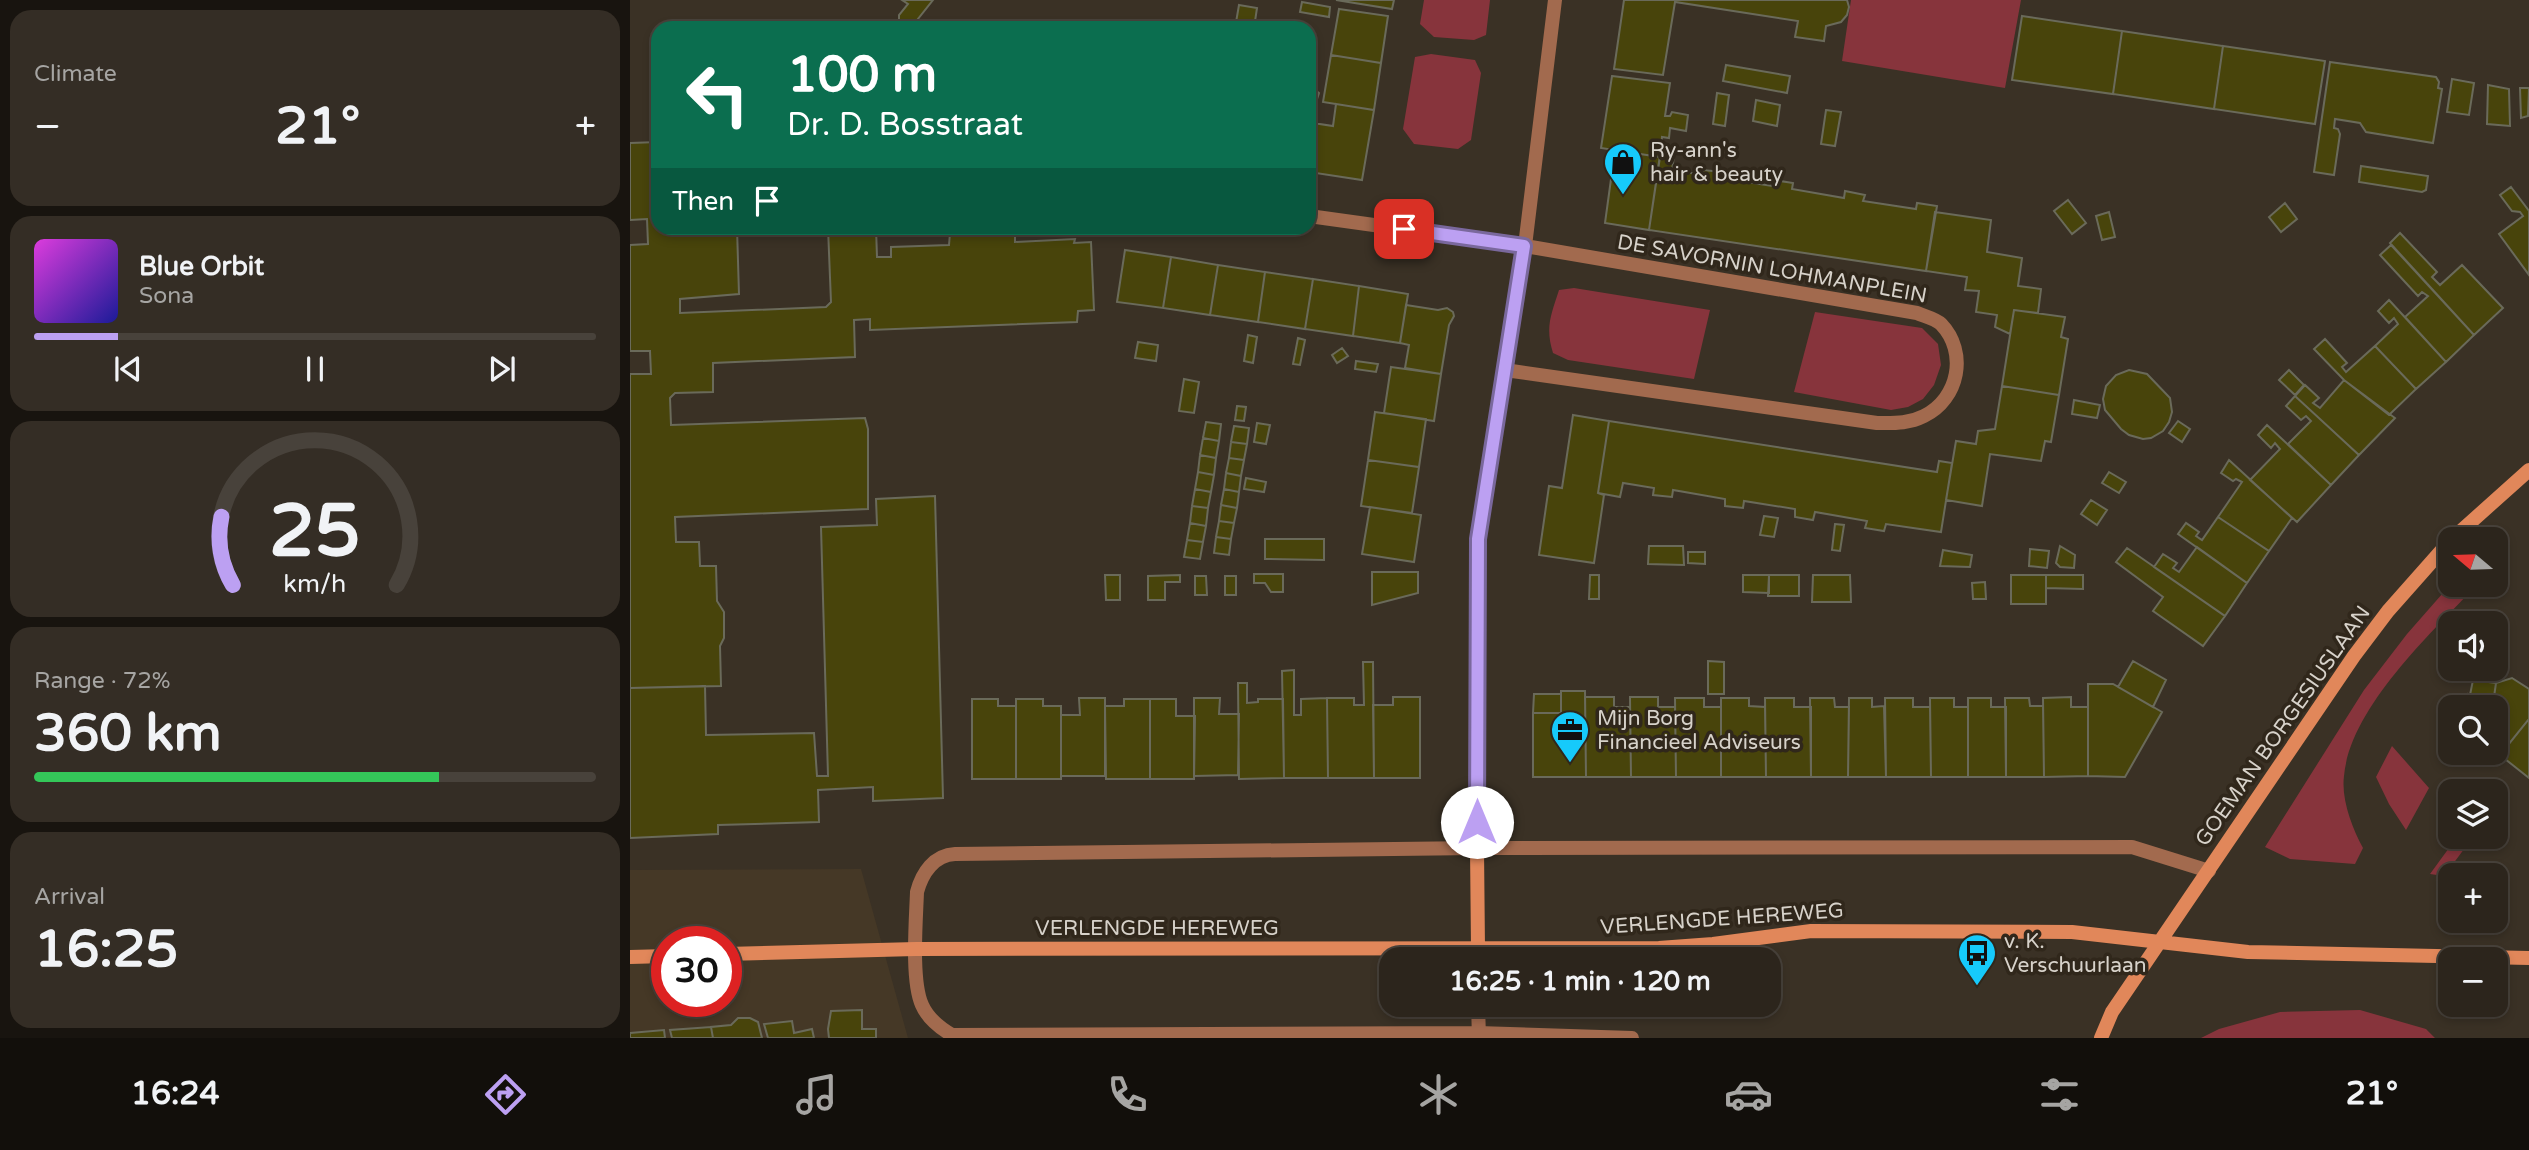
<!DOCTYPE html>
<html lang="en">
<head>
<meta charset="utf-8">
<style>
  :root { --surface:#2c251c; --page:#342d25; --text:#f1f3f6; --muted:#a6a5a3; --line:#48423b; --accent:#bca0f2 }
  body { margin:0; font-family:"Varela Round",sans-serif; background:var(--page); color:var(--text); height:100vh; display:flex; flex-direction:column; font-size:26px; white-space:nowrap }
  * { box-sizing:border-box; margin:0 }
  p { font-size:23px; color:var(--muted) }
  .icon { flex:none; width:38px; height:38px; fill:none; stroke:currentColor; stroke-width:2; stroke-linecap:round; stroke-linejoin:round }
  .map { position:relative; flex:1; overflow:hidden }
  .side { display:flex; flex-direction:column; gap:10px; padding:10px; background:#18140f; width:630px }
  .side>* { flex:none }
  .hud { position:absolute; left:21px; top:21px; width:665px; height:214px; border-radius:21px; box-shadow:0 4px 10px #0003,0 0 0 2px var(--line); background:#0b6e4f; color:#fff; overflow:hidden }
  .needle { width:46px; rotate:289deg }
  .fabs { position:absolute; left:1808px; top:527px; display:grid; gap:14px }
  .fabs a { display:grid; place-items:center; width:70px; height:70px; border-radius:14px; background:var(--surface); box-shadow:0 4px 10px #0003,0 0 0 2px var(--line); font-size:35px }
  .speed { position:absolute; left:21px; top:926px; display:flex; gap:14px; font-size:35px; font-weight:700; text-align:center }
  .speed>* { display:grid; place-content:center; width:91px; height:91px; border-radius:50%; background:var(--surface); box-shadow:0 4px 10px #0003,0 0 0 2px var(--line); line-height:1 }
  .speed .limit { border:10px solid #d22; background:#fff; color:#111 }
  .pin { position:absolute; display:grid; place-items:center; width:60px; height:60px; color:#fff; margin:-30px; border-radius:14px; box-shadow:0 4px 10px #0006 }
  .me { position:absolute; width:77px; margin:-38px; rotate:0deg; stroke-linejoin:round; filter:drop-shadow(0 0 5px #0008) }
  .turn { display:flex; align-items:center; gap:24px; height:147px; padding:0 21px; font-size:32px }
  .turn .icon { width:91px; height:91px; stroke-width:2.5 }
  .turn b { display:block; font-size:49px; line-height:60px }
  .then { display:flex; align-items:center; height:66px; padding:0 21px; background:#0003; gap:14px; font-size:26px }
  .big { font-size:52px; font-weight:700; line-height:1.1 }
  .side .widget { flex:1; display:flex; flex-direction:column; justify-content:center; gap:10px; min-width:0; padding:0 24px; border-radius:21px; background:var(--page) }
  .side .dial { align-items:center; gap:0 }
  .dial svg { height:182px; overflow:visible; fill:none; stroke:var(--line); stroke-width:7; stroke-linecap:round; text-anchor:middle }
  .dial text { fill:var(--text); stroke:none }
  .song { display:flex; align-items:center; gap:21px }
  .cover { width:84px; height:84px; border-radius:10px; background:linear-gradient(135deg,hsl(300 70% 55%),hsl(240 70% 35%)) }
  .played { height:7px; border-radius:4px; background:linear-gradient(90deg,var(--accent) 15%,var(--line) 15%) }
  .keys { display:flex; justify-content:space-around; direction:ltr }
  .heat { display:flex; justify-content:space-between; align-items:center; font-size:38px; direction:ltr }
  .charge { height:10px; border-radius:5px; background:linear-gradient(90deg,#34c759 72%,var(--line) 0) }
  .trip { position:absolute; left:749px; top:947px; width:402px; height:70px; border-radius:21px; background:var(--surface); box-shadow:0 4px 10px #0003,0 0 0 2px var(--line); font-weight:700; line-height:70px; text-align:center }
  .menu { display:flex; height:112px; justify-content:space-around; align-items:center; background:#120f0b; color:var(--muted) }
  .menu .icon { width:49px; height:49px }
  .menu .current { color:var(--accent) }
  .menu b { font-size:32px; color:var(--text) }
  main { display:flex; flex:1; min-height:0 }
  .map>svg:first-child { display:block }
  .built { fill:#453826; fill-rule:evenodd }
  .green { fill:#87343c }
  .building { fill:#48440b; stroke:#6a6a5a; stroke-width:2 }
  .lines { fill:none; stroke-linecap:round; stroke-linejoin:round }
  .street { stroke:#a26a4e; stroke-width:14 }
  .secondary { stroke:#e1875a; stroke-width:14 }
  .route-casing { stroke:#7a689d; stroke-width:18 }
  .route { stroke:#bca0f2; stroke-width:12 }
  .labels { text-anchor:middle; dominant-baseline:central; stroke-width:7; stroke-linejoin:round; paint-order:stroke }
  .poi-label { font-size:21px; fill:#d7d2ca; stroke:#30271b; text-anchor:start }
  .street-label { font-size:21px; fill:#d7d2ca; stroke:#30271b }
</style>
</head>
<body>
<main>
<section class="side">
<div class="widget"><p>Climate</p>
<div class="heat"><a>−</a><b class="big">21°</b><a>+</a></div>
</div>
<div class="widget">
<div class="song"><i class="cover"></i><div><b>Blue Orbit</b><p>Sona</p></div></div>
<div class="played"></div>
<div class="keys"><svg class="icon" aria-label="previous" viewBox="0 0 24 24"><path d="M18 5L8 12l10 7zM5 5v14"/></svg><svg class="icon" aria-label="pause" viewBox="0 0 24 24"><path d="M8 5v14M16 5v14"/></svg><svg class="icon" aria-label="next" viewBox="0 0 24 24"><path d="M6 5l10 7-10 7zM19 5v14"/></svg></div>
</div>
<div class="widget dial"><svg viewBox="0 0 100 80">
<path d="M14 69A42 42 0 1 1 86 69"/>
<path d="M14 69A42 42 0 0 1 9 39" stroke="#bca0f2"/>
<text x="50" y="56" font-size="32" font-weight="700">25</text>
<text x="50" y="72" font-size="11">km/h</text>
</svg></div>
<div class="widget"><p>Range · 72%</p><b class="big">360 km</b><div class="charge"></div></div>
<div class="widget"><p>Arrival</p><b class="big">16:25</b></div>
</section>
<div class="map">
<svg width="1899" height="1038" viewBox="0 0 1899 1038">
  <rect width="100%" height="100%" fill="#3a3125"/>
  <path class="built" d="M231,869l47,169h-278v-168zM37,942h59v59h-59z"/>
  <path class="green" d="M794,0h66l-4,35 -12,5 -40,-3 -14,-13z
    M1221,0h170l-16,88 -163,-27z
    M801,54l44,6 6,13 -10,67 -13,9 -44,-5 -11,-15 12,-72z
    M944,288l136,22 -16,69 -126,-19 -15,-7c-8,-26 -2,-38 6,-63z
    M1185,312l107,16 16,16 3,21 -7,20 -11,14 -15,8 -17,3 -97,-18z
    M1820,585h27c-45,47 -127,123 -133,191 -3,23 8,52 19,72l-8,16 -65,-5 -25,-12 99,-157 43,-56z
    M1762,746l37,42 -23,42 -17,-26 -13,-27z
    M1860,779l13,17 -7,11v-16h-13l-1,-4z
    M1827,837h16l-29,39 -14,-2z
    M1730,1010l66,19 9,9h-234l18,-9 61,-17z"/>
  <path class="building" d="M272,0h31l-19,24 1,4h-31v-5l15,-1v-7l9,-11z
    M706,0h58l-2,9z
    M994,0h223l2,7 -2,8 -6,7 -15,4 -2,15 -29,-4 3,-16 -123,-19 -12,73 -49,-6z
    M672,2l28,5 -1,10 -29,-5z
    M609,5l18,3 -3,20h-19z
    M709,9l49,7 -7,47 -50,-8z
    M1392,16l100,15 -9,63 -101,-14z
    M1492,31l101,15 -9,63 -101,-15z
    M1593,46l102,15 -10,63 -101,-15z
    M701,55l50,8 -7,47 -51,-8z
    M1700,62l106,15 3,5 -1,6 4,1 -9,54 -67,-11 -6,-9 -25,-4 -1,9 4,1 2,5 -6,41 -20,-3z
    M1096,65l64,11 -3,17 -64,-12z
    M982,76l58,7 -5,33h5l2,-4 16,3 -2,16 -16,-3 -1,10 -7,-1 -2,20 -59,-9z
    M1822,79l22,4 -5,32 -22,-3z
    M679,85l10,8 -3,9 -7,-7z
    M1858,85l21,4 1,37 -23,-2z
    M1890,88h9l-1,28 -7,2z
    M1087,93l12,2 -4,31 -12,-2z
    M1126,100l24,5 -3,21 -24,-5z
    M706,104l38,6 -12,70 -53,-8 4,-49 20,3z
    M1196,110l15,2 -6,34 -14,-2z
    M679,113l5,1 -5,36z
    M28,142v86h79l2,66 -59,5v14l146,-6 5,-5 -3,-74h48l1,29h14v-10l58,-2 1,-12 65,-2v11l60,-3 -1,4 17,-1 3,68 -16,1 -1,11 -207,8v-11l-16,1 1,37 -142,6v29l-38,1 -5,5 1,27 194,-7 3,11v80l-193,8 1,25h23l1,24h16l1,35 7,11v26l-4,8 1,40 -91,2v-314h21l-1,-23h-20v-106l18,-1 -1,-25 -17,1v-77z
    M985,150l45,7 -11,73 -44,-7z
    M1030,155l14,1 -2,14 31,5v-5l19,2 -1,6 52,8 1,-6 19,3 -1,6 52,9 1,-7 20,4 -2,6 53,8 1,-6 20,3 -11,65 -277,-41z
    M1731,166l67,10 -2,14 -4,2 -63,-10z
    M1881,187l18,24v64l-30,-41 24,-18 -3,-4 -8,-1 -12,-16z
    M1438,200l18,23 -14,11 -18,-23z
    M1655,203l12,16 -16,13 -12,-15z
    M1305,212l56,8 -4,32 35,6 -4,28 23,3 -3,24 -24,-3 -4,24 -15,-7 2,-12 -21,-3 3,-21 -14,-1 2,-13 -41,-6z
    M1479,212l6,25 -13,3 -6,-24z
    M1770,233l37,39 -5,5 8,8 22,-20 41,43 -29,27 -84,-92z
    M1761,245l83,90 -28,27 -41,-45 23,-21 -6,-4 -4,4 -38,-41z
    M495,250l46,7 -8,51 -46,-6z
    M541,257l47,8 -8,50 -47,-7z
    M588,265l47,7 -7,50 -48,-7z
    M635,272l48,7 -8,50 -47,-7z
    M683,279l46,7 -6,50 -48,-7z
    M729,286l49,8 -8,49 -47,-7z
    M1759,300l57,62 -30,27 -41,-43 23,-22 -4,-6 -5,5 -11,-12z
    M776,305l32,5 9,-2 6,4 1,4 -5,9 -8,49 -36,-6 4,-23 -9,-2z
    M1384,310l51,7 -4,20 7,2 -9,56 -57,-9z
    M618,335l9,2 -4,26 -9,-2z
    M668,338l7,2 -5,25 -7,-1z
    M1695,339l22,24 -5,4 4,5 29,-26 41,43 -27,26 -45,-35 -30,-31z
    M508,342l20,3 -2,16 -21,-3z
    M712,348l6,8 -11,7 -5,-8z
    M726,361l22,3 -2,8 -21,-3z
    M761,367l50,7 -7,47 -50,-8z
    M1499,370l18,4 23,24 2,14 -3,10 -6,9 -12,7 -8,1 -14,-4 -8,-6 -16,-19 -2,-11 3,-13 10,-11z
    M1659,370l15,15 -9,10 -16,-15z
    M554,379l15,3 -5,31 -15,-2z
    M1714,380l51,38 -36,37 -64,-59 10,-11 14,13 -6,5 7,5z
    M1372,386l57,9 -8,47 -6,-1 -4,20 -51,-7 -8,52 -36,-6 10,-59 20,3 2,-13 17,-2z
    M1665,396l64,59 -28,30 -43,-41 23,-23 -5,-5 -5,4 -15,-14z
    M1444,400l26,5 -3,13 -25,-4z
    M607,406l9,1 -2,14 -9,-1z
    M745,412l51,7 -7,48 -51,-7z
    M943,415l36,6 -11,72 6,2 -10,68 -55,-8 10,-69 13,2z
    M979,421l328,51 2,-11 13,2 -11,69 -55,-8 -2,7 -19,-3 2,-7 -52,-9 -2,8 -18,-3v-8l-51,-8 -1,7 -18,-2v-7l-52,-9 -1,7 -19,-2 1,-7 -31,-5 -3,14 -22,-4z
    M1548,421l12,8 -8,13 -13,-9z
    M576,422l15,2 -2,17 -16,-3z
    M627,423l13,2 -4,19 -12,-2z
    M1637,425l64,60 -34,37 -47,-42 30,-31 -5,-6 -4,5 -13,-13z
    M604,426l15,2 -2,16 -16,-2z
    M573,438l16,3 -3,17 -16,-3z
    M601,442l16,2 -3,16 -15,-2z
    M570,455l16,3 -2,17 -16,-3z
    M599,458l15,2 -3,16 -15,-3z
    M738,460l51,7 -7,46 -51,-7z
    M1599,460l63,58 -23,33 -51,-34 24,-35 -6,-3 -3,2 -12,-8z
    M568,472l16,3 -3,17 -16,-3z
    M1479,472l17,10 -7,11 -17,-10z
    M596,473l15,3 -2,16 -15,-3z
    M616,478l20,4 -2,10 -20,-3z
    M565,489l16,3 -3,16 -16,-2z
    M594,489l15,3 -2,16 -16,-3z
    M305,496l8,302 -70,3v-14l-55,3 1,32 -101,3v9l-88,4v-150l75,-2 1,49 108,-2 3,43h11l-7,-249 56,-2 -1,-26z
    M1461,500l16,10 -10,15 -16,-11z
    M591,505l16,3 -3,15 -15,-2z
    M562,506l16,2 -2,18 -16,-3z
    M740,507l51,8 -7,47 -52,-8z
    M1134,516l14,2 -4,19 -14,-2z
    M1588,517l51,34 -22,32 -69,-49 8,-11 13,9 -3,4 6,4z
    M589,521l15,2 -3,16 -15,-2z
    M560,523l16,3 -3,16 -16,-2z
    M1205,524l9,1 -4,26 -8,-1z
    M586,537l15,2 -2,16 -15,-2z
    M635,539h59v21l-59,-1z
    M557,540l16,2 -3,17 -16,-2z
    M1019,546h34l1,19 -36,-1z
    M1430,546l15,9 -1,13 -14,-1 -4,-4z
    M1567,547l50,36 -22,33 -71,-49 9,-13 14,9 -4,5 6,4z
    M1497,548l98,68 -22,30 -50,-35 10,-14 -47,-35z
    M1400,549l19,2 -2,17 -18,-2z
    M1313,550l29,5 -2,12 -30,-1z
    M1058,552h17v12l-17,-1z
    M742,572h46v21l-46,12z
    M624,574h29v18h-12l-6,-9h-11z
    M475,575h15v25h-14z
    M550,575v7h-15v18h-17v-24z
    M960,575h9v24h-10z
    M1113,575h26v18l-26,-1z
    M1139,575h30v21h-31z
    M1183,575h37l1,27h-39z
    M1381,575h35v29h-35z
    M1416,575h37v14l-37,-1z
    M565,576h11l1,19h-12z
    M595,576h11v19h-11z
    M1355,582l1,17h-13l-1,-16z
    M1078,661l16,1v32h-16z
    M1503,661l33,19 -13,27 -35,-20z
    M733,662h10l1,116h-46l-1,-80h27v7h10z
    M664,670v45h7v-16l26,-1 1,80h-44l-2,-107z
    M1882,678l17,11v30l-29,36 -4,-3v-45h-29l1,-13 23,5 3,-2 2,-14z
    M1843,680l23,3 -2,14 -3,2 -21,-4z
    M608,683h9v20l11,-1v-3h25l1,79 -45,1z
    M1458,684h25l49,28 -37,65 -37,-1z
    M931,691h24l1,86h-53v-64h28z
    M904,694h27v19h-28z
    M763,697h27v81h-46l-1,-73h20z
    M955,697h29v10h16l1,70h-45z
    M1000,697h28v10h17l1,70h-45z
    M1441,697v10h17v69l-44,1 -1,-79z
    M449,698h26v78h-44v-61h19z
    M564,698h26l-1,16h20l-1,61 -44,1z
    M1045,698h29v9h17v70h-45z
    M1091,698h28v8l16,1 1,70h-45z
    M1135,698h29v9h17v70h-45z
    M1180,698h24l1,9h14l-1,70h-37z
    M1219,698h23v9l12,-1 2,71h-38z
    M1255,698h28v9h17l1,70h-45z
    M1300,698h24v9h14v70h-37z
    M1338,698h23v9h15v70h-38z
    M1375,698h24l1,8h13l1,71h-38z
    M342,699h26v7h18v73h-44z
    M386,699h27v7h18v73h-45z
    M494,699h26v80h-44l-1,-73h19z
    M520,699h26v17h19l-1,63h-44z
    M1899,719v59l-29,-23z
    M232,1010v19h14v9h-47l-1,-9 3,-18z
    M108,1018h12l8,4 4,16h-49l-2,-11 20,-2z
    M162,1021l2,12 18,-4 2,9h-46l-4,-14z
    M81,1027l2,11h-41l-2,-8z
    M34,1030l1,8h-35v-5z"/>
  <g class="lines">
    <path class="street" d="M679,216l216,30 392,67c7,3 19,6 24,11 27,28 18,75 -17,92 -16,8 -30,7 -47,7l-372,-53
      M847,848l1,-309 47,-293 30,-246
      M848,1004l1,34
      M1002,1038l-154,-5 -526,2c-12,-7 -24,-16 -30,-30 -11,-24 -6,-85 -5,-113 5,-19 17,-37 38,-38l522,-6 655,-1 77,24"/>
    <path class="secondary" d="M1822,539l77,-69
      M847,848l1,101
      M96,954l190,-5 743,-1 54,-4 98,-13 261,1 176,20 281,6
      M0,957l37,-1
      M1471,1038l11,-26 242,-356 34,-45 62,-70"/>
  </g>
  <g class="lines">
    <defs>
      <path id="route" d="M774,229l120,17 -46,293 -1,283"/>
    </defs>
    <use href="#route" class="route-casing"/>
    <use href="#route" class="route"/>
  </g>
  <defs>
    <symbol id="shop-pin" viewBox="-11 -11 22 30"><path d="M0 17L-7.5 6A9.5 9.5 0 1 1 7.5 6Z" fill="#16cafb" stroke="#30271b"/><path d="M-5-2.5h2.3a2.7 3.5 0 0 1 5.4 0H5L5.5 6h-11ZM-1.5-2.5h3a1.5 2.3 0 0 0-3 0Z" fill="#111"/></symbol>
    <symbol id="office-pin" viewBox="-11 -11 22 30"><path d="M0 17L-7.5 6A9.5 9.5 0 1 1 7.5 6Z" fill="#16cafb" stroke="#30271b"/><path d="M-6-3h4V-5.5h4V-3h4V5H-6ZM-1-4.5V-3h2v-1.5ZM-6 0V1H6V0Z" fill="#111"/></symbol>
    <symbol id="bus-pin" viewBox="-11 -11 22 30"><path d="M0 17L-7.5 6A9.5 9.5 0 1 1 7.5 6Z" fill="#16cafb" stroke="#30271b"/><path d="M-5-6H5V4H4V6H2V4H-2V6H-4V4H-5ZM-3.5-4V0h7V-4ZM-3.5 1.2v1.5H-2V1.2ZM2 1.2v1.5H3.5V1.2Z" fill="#111"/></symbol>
  </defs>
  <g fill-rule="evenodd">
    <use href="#shop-pin" x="971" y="140" width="44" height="60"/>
    <use href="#office-pin" x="918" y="708" width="44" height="60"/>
    <use href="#bus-pin" x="1325" y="931" width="44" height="60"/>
  </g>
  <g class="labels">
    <g class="poi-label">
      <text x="1020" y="150">Ry-ann's<tspan x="1020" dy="24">hair &amp; beauty</tspan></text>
      <text x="967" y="718">Mijn Borg<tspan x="967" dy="24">Financieel Adviseurs</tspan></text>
      <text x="1374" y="941">v. K.<tspan x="1374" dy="24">Verschuurlaan</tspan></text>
    </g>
    <g class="street-label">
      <text transform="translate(1142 269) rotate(10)">DE SAVORNIN LOHMANPLEIN</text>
      <text transform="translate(1653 726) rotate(-55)">GOEMAN BORGESIUSLAAN</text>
      <text transform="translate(1092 919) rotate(-4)">VERLENGDE HEREWEG</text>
      <text x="527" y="928">VERLENGDE HEREWEG</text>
    </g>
  </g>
</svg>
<div class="fabs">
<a><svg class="needle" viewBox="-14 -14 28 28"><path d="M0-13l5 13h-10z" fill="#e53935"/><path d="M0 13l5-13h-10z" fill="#a6a5a3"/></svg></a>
<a><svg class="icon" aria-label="sound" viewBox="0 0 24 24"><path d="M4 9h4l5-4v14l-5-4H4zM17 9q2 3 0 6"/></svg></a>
<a><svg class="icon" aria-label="search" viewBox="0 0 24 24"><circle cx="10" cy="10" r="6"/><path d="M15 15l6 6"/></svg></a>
<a><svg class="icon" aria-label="layers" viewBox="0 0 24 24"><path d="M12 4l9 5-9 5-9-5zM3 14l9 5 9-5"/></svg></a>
<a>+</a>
<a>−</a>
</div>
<div class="speed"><div class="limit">30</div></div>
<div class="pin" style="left:774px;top:229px;background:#d93025"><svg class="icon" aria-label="arrive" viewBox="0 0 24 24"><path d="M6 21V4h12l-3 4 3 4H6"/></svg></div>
<svg class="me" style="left:847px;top:822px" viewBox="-20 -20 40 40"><circle r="19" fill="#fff"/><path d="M0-13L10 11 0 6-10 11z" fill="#bca0f2"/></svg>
<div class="trip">16:25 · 1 min · 120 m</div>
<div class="hud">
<div class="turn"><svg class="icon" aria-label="left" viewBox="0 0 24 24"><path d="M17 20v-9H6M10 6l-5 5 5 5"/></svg><div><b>100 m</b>Dr. D. Bosstraat</div></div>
<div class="then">Then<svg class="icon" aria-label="arrive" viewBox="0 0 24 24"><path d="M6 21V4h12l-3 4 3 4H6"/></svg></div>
</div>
</div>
</main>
<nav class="menu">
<b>16:24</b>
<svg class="icon current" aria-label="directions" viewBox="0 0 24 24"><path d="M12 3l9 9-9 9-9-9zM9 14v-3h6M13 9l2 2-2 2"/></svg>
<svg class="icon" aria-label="music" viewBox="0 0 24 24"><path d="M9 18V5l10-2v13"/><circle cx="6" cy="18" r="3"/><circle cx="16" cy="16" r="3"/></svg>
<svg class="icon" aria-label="phone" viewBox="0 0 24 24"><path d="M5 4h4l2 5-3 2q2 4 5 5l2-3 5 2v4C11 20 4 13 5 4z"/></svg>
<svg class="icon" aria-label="climate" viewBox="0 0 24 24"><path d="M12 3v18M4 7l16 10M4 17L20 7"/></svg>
<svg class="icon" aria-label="car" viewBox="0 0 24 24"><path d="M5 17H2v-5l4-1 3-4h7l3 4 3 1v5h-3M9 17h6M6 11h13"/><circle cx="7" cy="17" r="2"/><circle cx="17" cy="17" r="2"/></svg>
<svg class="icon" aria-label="filters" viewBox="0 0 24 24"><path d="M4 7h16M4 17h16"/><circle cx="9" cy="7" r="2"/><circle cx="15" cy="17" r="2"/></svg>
<b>21°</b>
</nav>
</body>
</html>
